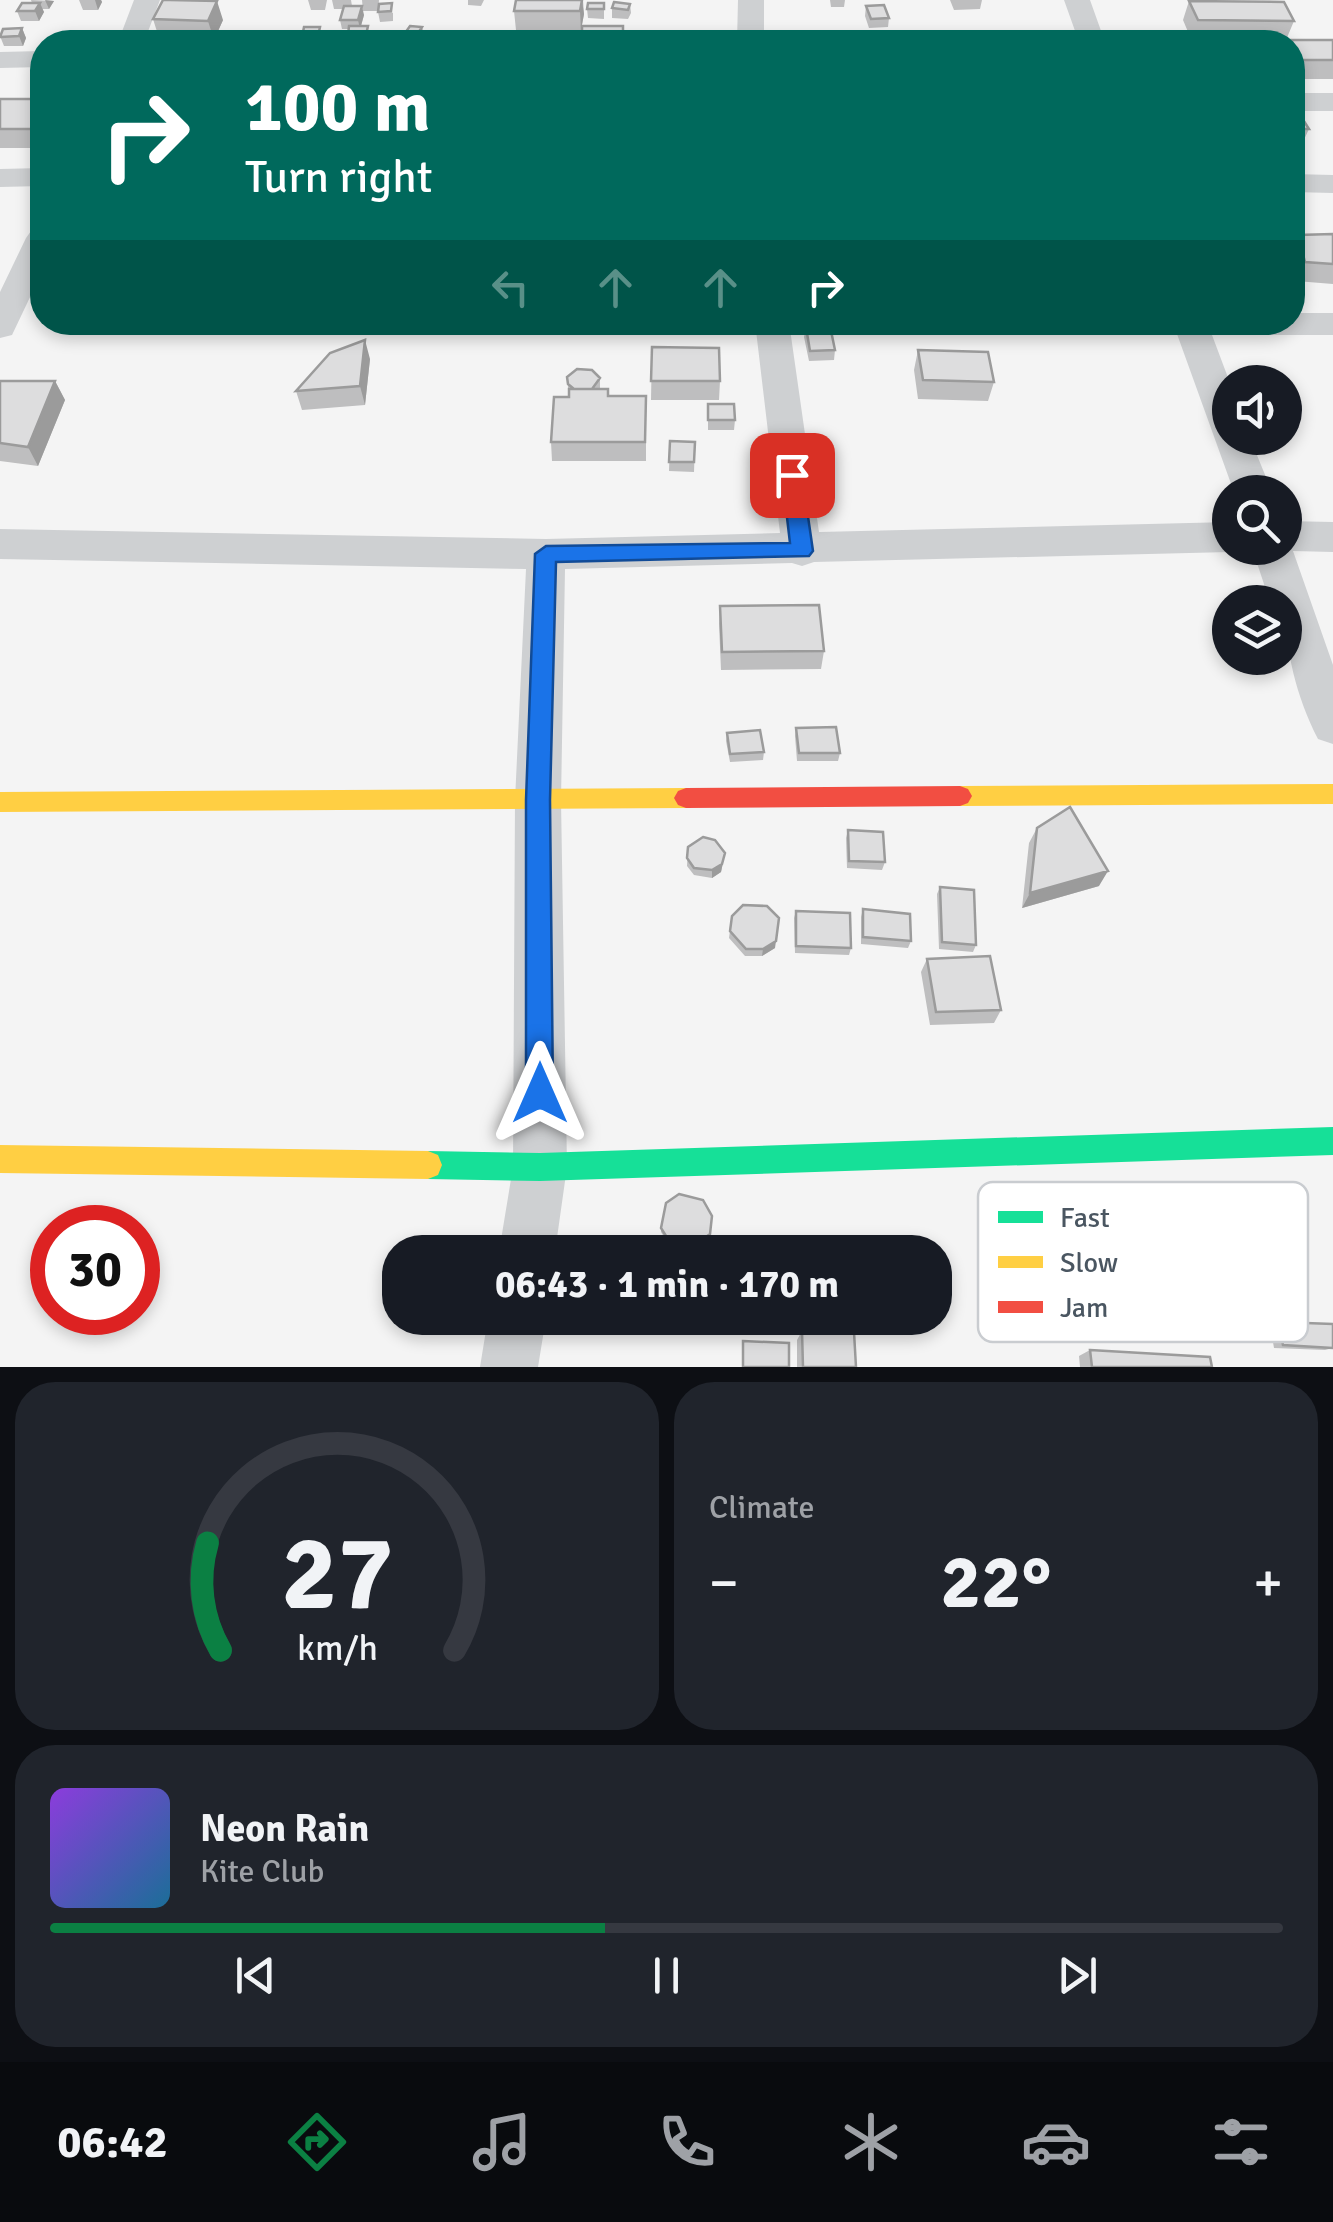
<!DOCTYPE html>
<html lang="en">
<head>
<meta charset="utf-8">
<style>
  :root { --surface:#171b24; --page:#20242c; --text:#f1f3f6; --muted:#9ea1a6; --line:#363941; --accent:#0b8043 }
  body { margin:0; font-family:Signika,sans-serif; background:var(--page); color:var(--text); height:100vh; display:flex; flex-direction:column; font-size:38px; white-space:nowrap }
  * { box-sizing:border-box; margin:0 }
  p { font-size:32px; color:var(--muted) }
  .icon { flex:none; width:55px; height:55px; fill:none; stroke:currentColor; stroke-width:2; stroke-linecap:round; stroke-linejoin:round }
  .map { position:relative; height:1367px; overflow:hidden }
  .panel { display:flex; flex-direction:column; gap:15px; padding:15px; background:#0d0f14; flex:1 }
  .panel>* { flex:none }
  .top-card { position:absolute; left:30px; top:30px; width:1275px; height:305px; border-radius:40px; box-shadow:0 5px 15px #0003; background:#00695c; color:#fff; overflow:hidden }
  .controls { position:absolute; left:1212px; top:365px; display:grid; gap:20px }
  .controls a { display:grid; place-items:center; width:90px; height:90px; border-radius:50%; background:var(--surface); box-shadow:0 5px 15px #0003; font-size:50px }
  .speed { position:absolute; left:30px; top:1205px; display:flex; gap:20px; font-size:50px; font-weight:700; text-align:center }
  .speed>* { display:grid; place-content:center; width:130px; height:130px; border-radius:50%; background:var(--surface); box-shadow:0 5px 15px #0003; line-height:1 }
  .speed .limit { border:15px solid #d22; background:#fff; color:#111 }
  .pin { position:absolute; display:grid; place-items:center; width:85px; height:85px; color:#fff; margin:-42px; border-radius:20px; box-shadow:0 5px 15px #0006 }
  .me { position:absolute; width:110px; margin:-55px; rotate:0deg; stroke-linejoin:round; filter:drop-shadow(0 0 8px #0008) }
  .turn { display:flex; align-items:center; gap:35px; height:210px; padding:0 50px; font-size:45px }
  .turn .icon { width:130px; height:130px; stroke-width:2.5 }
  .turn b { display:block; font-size:70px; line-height:85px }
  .lanes { display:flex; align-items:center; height:95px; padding:0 50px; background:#0003; justify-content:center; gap:50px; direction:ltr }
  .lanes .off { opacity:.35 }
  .big { font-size:75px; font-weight:700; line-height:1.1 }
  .panel .tile { flex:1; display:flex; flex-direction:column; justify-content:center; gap:15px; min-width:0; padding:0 35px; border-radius:40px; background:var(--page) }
  .panel .dial { align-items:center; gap:0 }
  .dial svg { height:260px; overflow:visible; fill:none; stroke:var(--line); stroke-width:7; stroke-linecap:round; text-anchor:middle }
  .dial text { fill:var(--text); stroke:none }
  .song { display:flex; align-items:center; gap:30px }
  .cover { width:120px; height:120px; border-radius:15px; background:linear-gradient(135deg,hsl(270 70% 55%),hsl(200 70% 35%)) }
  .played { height:10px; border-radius:5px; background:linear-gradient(90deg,var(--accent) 45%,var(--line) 45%) }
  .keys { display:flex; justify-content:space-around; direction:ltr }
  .heat { display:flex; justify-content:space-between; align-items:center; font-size:55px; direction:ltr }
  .panel .tiles { flex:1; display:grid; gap:15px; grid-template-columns:1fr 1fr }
  .tile:last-child { grid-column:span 2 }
  .trip { position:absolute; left:382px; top:1235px; width:570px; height:100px; border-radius:40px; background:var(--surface); box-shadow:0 5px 15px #0003; font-weight:700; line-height:100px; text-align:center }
  .tab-bar { display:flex; height:160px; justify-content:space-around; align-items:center; background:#090b0e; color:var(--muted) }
  .tab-bar .icon { width:70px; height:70px }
  .tab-bar .current { color:var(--accent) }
  .tab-bar b { font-size:45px; color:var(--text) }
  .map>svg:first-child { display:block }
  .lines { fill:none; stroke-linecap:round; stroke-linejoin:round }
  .street { fill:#ced0d2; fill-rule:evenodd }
  .fast { fill:#16e098; fill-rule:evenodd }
  .slow { fill:#ffcf43; fill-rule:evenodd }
  .jam { fill:#f24e42; fill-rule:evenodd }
  .wall { fill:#bebebf }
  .shaded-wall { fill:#9b9b9b }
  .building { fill:#ddddde; stroke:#9b9b9b; stroke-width:2.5 }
  .route { fill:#1a73e8; stroke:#114b97; stroke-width:2.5 }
  .key { fill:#fff; stroke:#c9ccd0; stroke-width:2.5 }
  .key-label { font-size:28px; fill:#4a5661 }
</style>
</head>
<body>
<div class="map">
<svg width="1333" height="1367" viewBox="0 0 1333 1367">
  <rect width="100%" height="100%" fill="#f4f4f4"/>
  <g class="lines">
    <path class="street" d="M134,0h26l-16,42h-26z
      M738,0h26v42h-27z
      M1064,0h26l15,42h-26z
      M42,51v16l-42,1v-16z
      M1292,93h41v18h-41z
      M42,168v18l-42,1v-18z
      M1292,174l41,1v18l-41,-1z
      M42,228v44l-30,63 -12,3v-46l26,-54 5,-7z
      M1292,313h41v22h-121l18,48v55h20l22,54h-38l-57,-158 -275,-1 -12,-3 -5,-8h407z
      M755,322h34l30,210 411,-10v26h13l-13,4 -416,10 -12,4 -10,-3 -227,6 -4,231 6,367 -12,85h-56l14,-85 2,-367 11,-231 -526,-10v-30l546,10 234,-6z
      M1285,521l48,1v30l-40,-1 40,114v79l-15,-5c-22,-43 -33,-89 -33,-137h-15l-18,-54h33z
      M488,1318h58l-8,49h-58z"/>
    <path class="fast" d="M1333,1127v28l-793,26 -112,-2 -10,-4 -4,-10 4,-10 10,-4 112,2z"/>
    <path class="slow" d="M1333,784v20l-373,2 -8,-3 -4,-7 4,-7 8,-3z
      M686,788l8,3 4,7 -4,7 -8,3 -686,4v-20z
      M0,1145l428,6 10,4 4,10 -4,10 -10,4 -428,-6z"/>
    <path class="jam" d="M960,786l8,3 4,7 -4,7 -8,3 -274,2 -8,-3 -4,-7 4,-7 8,-3z"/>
  </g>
  <path class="wall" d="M31,0l23,1 -5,8h-7l2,3 -5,9h-18l-4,-10 15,-8z
    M79,0h22l1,2 -4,8h-15z
    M308,0h19l-2,10h-14z
    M332,0h19l1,6 12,9 -3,11 8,9 -1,7h-19v-13h-7l-2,-9 3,-11h-9z
    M362,0h17l-1,11h-15z
    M468,0h16l-3,6 -13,-1z
    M583,0l1,14 -3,16h-65l-2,-19z
    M830,0h15l-1,7h-13z
    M950,0h32l-2,9 -26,1z
    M1189,1l105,20 -8,19h47v39h-41v-37h-12l1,-2 -90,-1 -8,-19z
    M604,3v16l-16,-1 -1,-9z
    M379,4l14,9v8l-13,1 -2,-10z
    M630,4l1,9 -3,6 -16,-1v-10z
    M866,6l23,12 -1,9 -19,1 -4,-12z
    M153,19l70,1 -9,20 -55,-2z
    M410,26l14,11 -4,5h-14l-1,-9z
    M582,26h41v16h-41z
    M22,28l4,10 -3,8h-19l-4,-10z
    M322,36l-1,6h-18l-1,-5z
    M0,99h42v49h-42z
    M1292,107l17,22 -9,19h-8z
    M1333,234v50l-37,-3 -4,-13v-21l6,-12z
    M806,327l29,23 -1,10 -25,1 -5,-24z
    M652,347l68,34 -1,19h-68z
    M918,350l76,32 -6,19 -70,-2 -4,-29z
    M370,359l-5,46 -63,5 -6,-19z
    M567,377l33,1v10l9,8h37v65h-94l-1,-19 18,-45z
    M0,381h55l10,19 -27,66 -38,-5z
    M708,404l27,16 -1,10h-26z
    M670,441l25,1 -1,30 -25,-1z
    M720,606l104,45 -3,18 -100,1 -2,-46z
    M796,728l44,25 -2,8h-41l-2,-25z
    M727,733l37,19 -1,8 -33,2 -4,-21z
    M1037,828l62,58 -77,22 7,-65z
    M848,830l37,32 -3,8 -35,-2 -1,-30z
    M688,847l37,6 -4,19 -9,6 -18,-3 -7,-9z
    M940,887l36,58 -3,7 -34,-3 -2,-55z
    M863,909l48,32 -3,7 -47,-4v-27z
    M796,911l55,37 -2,7 -54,-2 -1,-35z
    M732,916l43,32 -13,8h-17l-16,-18z
    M927,959l74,51 -7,13 -64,2 -9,-53z
    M661,1228l49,11 -21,13h-5l-13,-4 -10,-16z
    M744,1318h46l-3,7 -8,6 -18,2 -16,-11z
    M1278,1322l55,26 -8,2 -51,-2 -4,-23z
    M802,1331l54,36h-59v-27z
    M1090,1350l122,17h-132l-1,-11z"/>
  <path class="shaded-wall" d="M45,0l9,1 -5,8z
    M95,0h6l1,2 -4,8z
    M582,0l2,14 -3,16 -1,-19z
    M217,1l6,19 -9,20 -6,-19z
    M40,3l4,9 -5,9 -4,-10z
    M362,6l2,9 -4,14 -2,-9z
    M422,27l2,10 -6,5 -1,-7z
    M22,28l4,10 -3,8 -4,-10z
    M365,340l5,19 -5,46 -5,-19z
    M55,381l10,19 -27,66 -10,-19z
    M725,853l-4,19 -9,6v-8z
    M1108,871l-9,15 -77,22 8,-15z
    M776,941l-1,7 -13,8 1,-7z
    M710,1234v5l-22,13v-2z"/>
  <path class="building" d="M163,0h7l47,1 -9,20 -55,-2z
    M516,0h66l-2,11h-66z
    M1189,1l95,1 10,19 -96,-1z
    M614,2l16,2 -2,6 -16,-2z
    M22,3h18l-5,8h-18z
    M392,3l-1,8 -13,1 1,-8z
    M588,3h16v6h-17z
    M884,5l5,13 -18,1 -5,-13z
    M344,6h18l-4,14h-18z
    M349,26h19l-2,9 -18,1z
    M410,26l12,1 -5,8 -12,-2z
    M582,26h41v10h-41z
    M304,27h16l-2,9 -16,1z
    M22,28l-3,8 -19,1 3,-8z
    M1281,40h52v20h-41v-18h-10z
    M0,99h42v30h-42z
    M1292,107h3l14,22h-17z
    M1333,234v30l-28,-2 -7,-27z
    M830,326l5,24 -25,1 -4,-24z
    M365,340l-5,46 -64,5 34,-38z
    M652,347l67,1 1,33h-69z
    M918,350l70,2 6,30 -71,-2z
    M577,369l15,1 8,8 -8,11h-18l-6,-5 -1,-7z
    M0,381h55l-27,66 -28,-4z
    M569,389h39v7h38l-1,46h-94l3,-45h15z
    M708,404h26l1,16h-27z
    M670,441l25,1 -1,20h-25z
    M819,605l5,46 -102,1 -2,-46z
    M836,727l4,26h-41l-3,-25z
    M760,730l4,22 -34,2 -3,-21z
    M1070,807l38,64 -78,22 7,-65z
    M848,830l35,2 2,30 -36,-1z
    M703,837l12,3 10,13 -3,11 -10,6 -18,-2 -7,-10 1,-11z
    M940,887l34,3 2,55 -34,-3z
    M743,905l24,1 12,12 -3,23 -13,8h-17l-16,-18 2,-15z
    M863,909l47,5 1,27 -48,-4z
    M796,911l54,2 1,35 -55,-2z
    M990,956l11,54 -65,2 -9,-53z
    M679,1194l24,6 9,16 -2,18 -22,16 -17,-6 -10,-16 5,-25z
    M746,1318h44l-2,4 -7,6 -19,2z
    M1278,1322l55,2v24l-50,-3z
    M802,1331l52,1 2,35h-53z
    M743,1341l46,2v24h-46z
    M1090,1350l120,7 2,10h-120z"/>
  <path class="route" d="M792,467l10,8 11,76 -4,5 -253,6 -6,238 3,293 -4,10 -9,4 -10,-4 -4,-10v-293l9,-246 11,-8 244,-3 -8,-68z"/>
  <rect x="978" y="1182" width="330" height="160" rx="15" class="key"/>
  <rect x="998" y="1211" width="45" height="12" fill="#16e098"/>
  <rect x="998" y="1256" width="45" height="12" fill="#ffcf43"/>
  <rect x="998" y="1301" width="45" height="12" fill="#f24e42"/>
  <g class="key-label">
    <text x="1060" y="1227">Fast</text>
    <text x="1060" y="1272">Slow</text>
    <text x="1060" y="1317">Jam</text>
  </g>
</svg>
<div class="controls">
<a><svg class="icon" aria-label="sound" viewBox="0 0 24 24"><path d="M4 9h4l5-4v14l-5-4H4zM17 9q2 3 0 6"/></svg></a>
<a><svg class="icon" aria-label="search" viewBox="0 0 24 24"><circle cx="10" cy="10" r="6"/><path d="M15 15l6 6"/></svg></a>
<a><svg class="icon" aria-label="layers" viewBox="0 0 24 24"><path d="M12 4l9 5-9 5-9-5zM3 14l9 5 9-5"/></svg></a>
</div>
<div class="speed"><div class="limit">30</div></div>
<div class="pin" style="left:792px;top:475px;background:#d93025"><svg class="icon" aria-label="arrive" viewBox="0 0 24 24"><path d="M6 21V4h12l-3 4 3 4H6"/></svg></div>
<svg class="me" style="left:540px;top:1093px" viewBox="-20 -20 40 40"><path d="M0-17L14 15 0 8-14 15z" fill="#1a73e8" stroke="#fff" stroke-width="4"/></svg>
<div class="trip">06:43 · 1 min · 170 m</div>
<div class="top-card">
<div class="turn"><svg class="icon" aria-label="right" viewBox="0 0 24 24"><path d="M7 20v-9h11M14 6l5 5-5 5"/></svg><div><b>100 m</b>Turn right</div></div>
<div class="lanes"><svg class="icon off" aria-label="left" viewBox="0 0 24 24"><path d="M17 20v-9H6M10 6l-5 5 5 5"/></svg><svg class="icon off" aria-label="ahead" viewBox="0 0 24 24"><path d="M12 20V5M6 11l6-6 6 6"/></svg><svg class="icon off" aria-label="ahead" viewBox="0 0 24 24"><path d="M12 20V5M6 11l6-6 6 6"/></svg><svg class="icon" aria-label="right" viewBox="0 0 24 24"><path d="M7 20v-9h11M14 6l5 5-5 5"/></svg></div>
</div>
</div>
<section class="panel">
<div class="tiles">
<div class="tile dial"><svg viewBox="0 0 100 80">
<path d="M14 69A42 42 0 1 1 86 69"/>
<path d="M14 69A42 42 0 0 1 10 36" stroke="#0b8043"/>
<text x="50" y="56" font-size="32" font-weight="700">27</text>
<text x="50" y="72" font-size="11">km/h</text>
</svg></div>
<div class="tile"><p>Climate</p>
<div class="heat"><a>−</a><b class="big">22°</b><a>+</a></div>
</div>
<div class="tile">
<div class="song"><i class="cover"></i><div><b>Neon Rain</b><p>Kite Club</p></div></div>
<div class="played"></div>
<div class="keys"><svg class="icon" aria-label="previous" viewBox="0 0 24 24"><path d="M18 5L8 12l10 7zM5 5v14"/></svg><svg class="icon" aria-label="pause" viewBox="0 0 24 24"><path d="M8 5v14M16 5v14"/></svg><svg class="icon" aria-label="next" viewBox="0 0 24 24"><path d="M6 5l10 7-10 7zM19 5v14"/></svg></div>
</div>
</div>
</section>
<nav class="tab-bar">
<b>06:42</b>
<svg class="icon current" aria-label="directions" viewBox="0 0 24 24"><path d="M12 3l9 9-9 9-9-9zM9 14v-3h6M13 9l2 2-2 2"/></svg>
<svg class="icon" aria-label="music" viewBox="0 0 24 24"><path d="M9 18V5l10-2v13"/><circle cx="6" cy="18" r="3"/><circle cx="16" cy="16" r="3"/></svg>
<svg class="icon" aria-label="phone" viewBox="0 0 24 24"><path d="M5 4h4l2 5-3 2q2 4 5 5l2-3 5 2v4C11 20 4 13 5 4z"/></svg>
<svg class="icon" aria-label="climate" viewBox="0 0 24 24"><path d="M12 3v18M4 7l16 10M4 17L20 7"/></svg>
<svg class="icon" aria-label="car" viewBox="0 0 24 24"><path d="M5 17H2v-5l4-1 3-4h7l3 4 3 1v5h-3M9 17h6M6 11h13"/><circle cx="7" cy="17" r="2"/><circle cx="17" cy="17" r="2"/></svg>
<svg class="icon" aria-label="filters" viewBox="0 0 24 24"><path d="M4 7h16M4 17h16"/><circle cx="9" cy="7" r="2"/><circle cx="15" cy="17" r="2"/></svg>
</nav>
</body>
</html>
